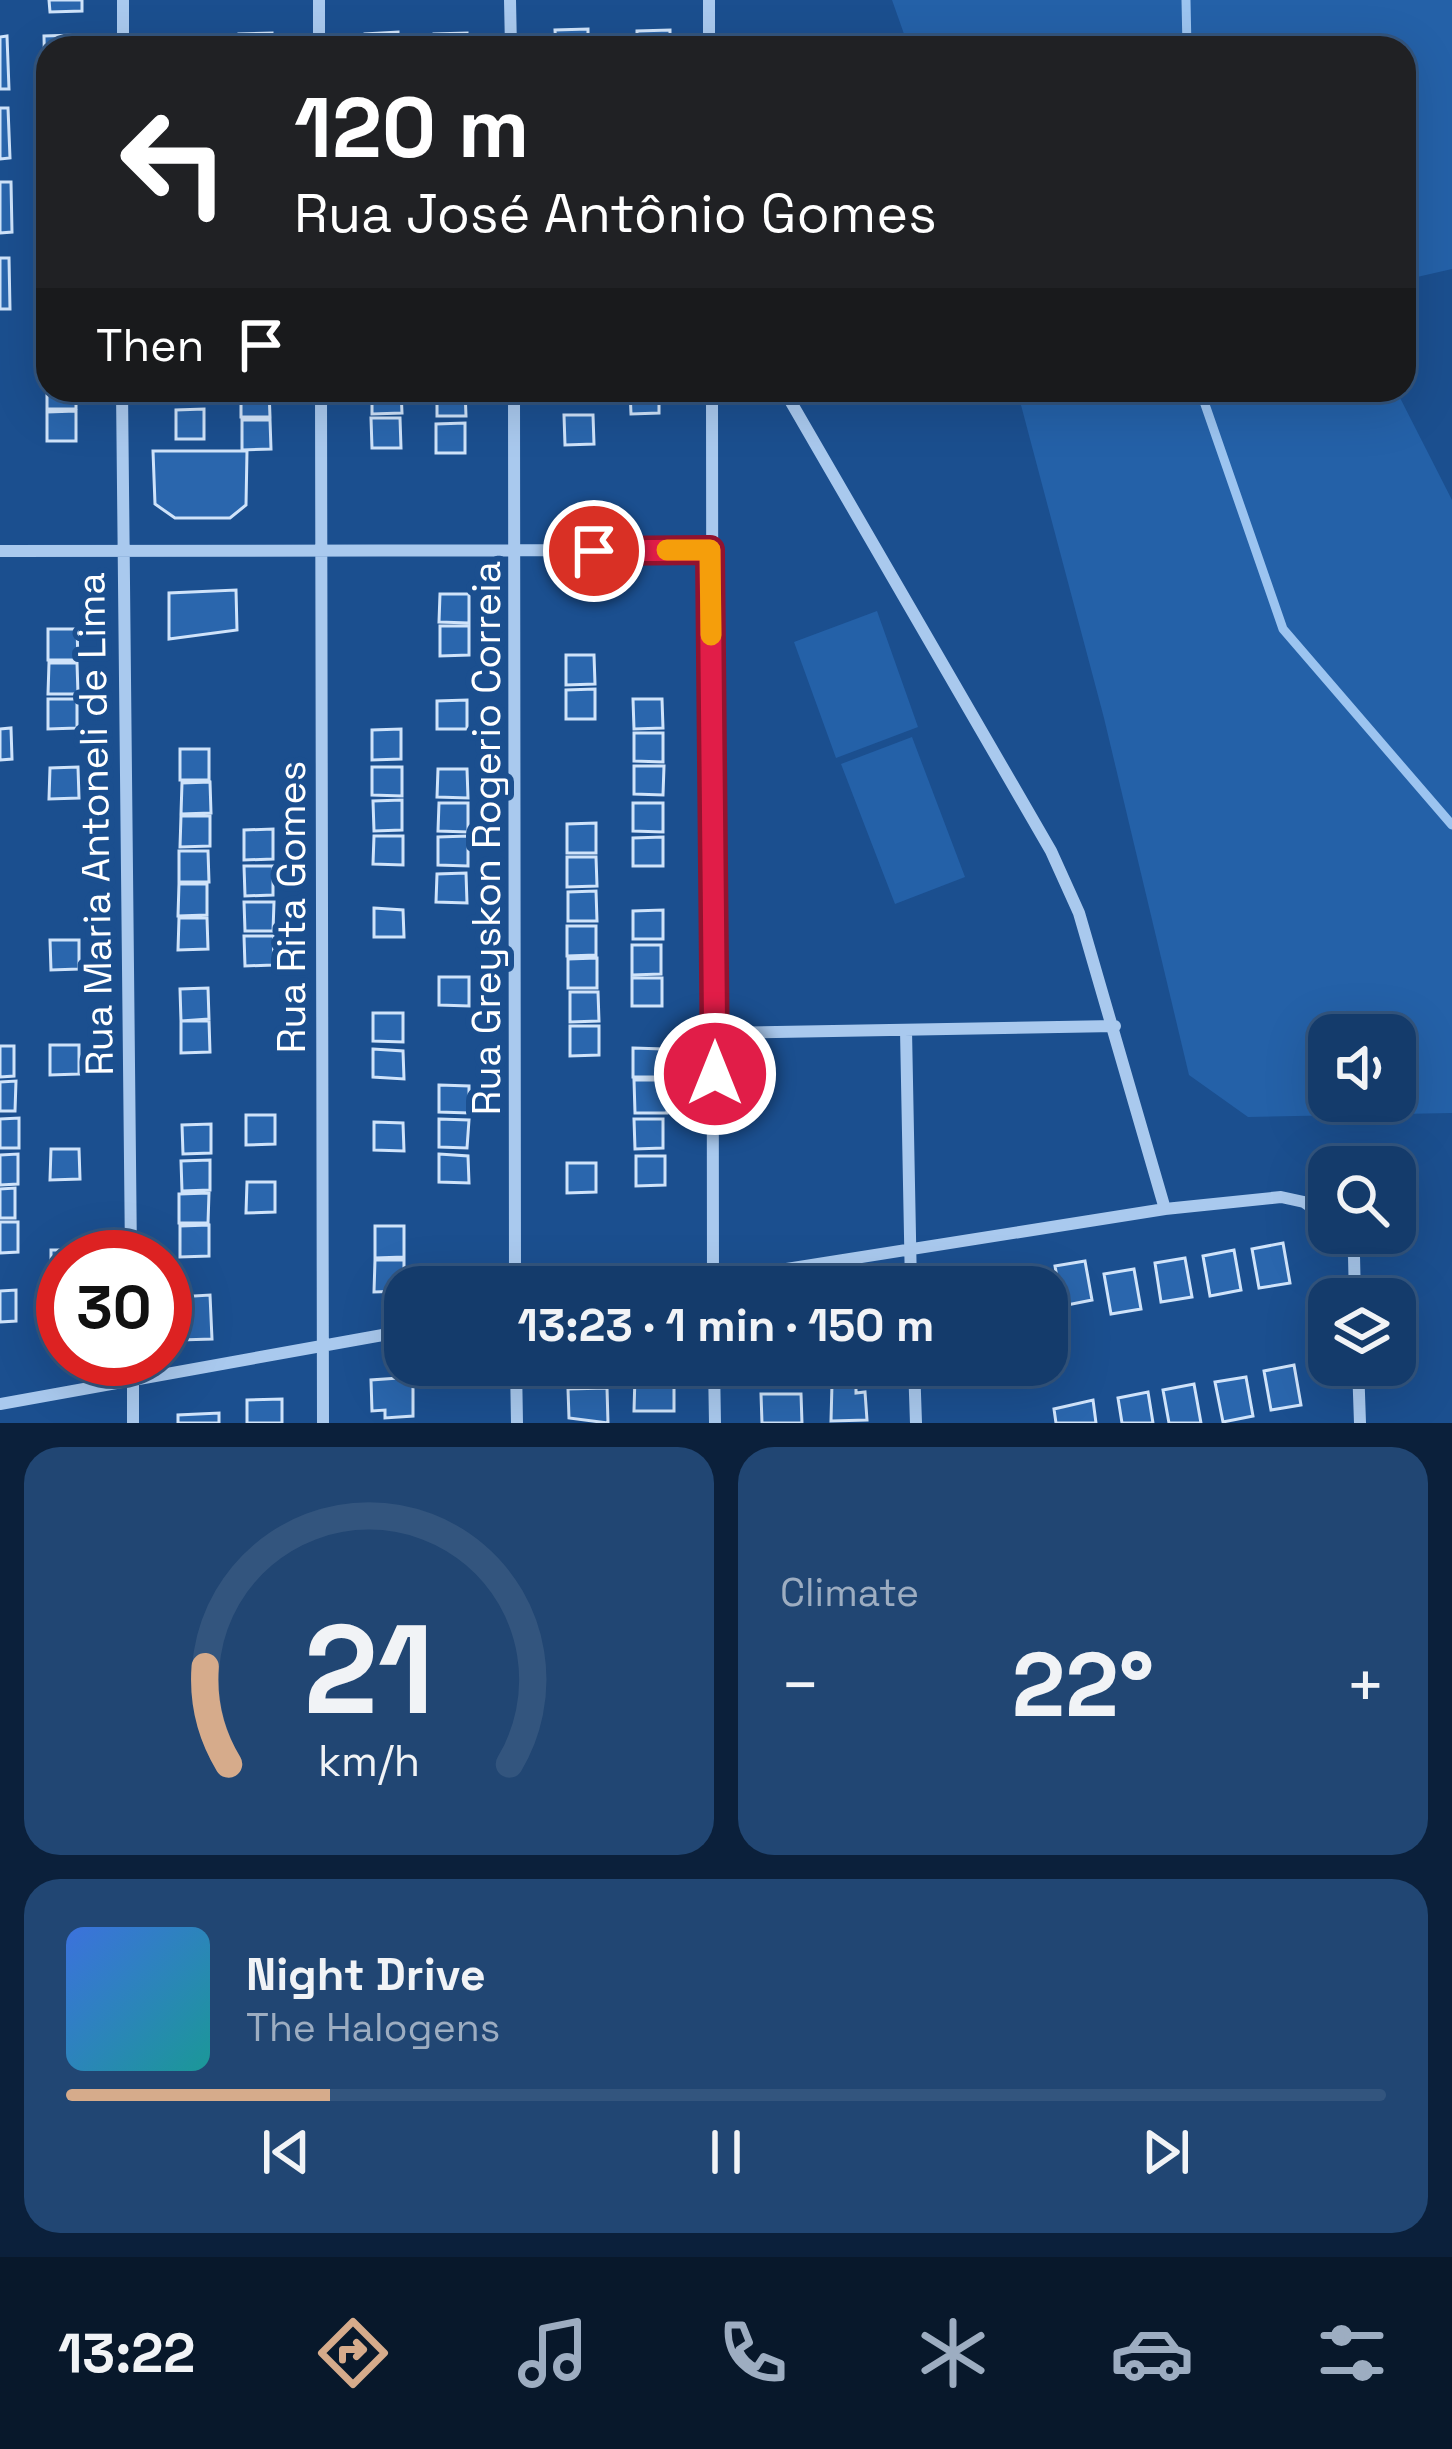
<!DOCTYPE html>
<html lang="en">
<head>
<meta charset="utf-8">
<style>
  :root { --surface:#143b6b; --page:#214673; --text:#f1f3f6; --muted:#9dadc1; --line:#33557e; --accent:#d6ab8b }
  body { margin:0; font-family:"Space Grotesk",sans-serif; background:var(--page); color:var(--text); height:100vh; display:flex; flex-direction:column; font-size:45px; white-space:nowrap }
  * { box-sizing:border-box; margin:0 }
  p { font-size:39px; color:var(--muted) }
  .icon { flex:none; width:66px; height:66px; fill:none; stroke:currentColor; stroke-width:2; stroke-linecap:round; stroke-linejoin:round }
  .map { position:relative; height:1423px; overflow:hidden }
  .drawer { display:flex; flex-direction:column; gap:24px; padding:24px; background:#0b203b; flex:1 }
  .drawer>* { flex:none }
  .guide { position:absolute; left:36px; top:36px; width:1380px; height:366px; border-radius:36px; box-shadow:0 12px 48px #0002,0 0 0 3px var(--line); background:#202124; color:#fff; overflow:hidden }
  .controls { position:absolute; left:1308px; top:1014px; display:grid; gap:24px }
  .controls a { display:grid; place-items:center; width:108px; height:108px; border-radius:24px; background:var(--surface); box-shadow:0 12px 48px #0002,0 0 0 3px var(--line); font-size:60px }
  .speed { position:absolute; left:36px; top:1230px; display:flex; gap:24px; font-size:60px; font-weight:700; text-align:center }
  .speed>* { display:grid; place-content:center; width:156px; height:156px; border-radius:50%; background:var(--surface); box-shadow:0 12px 48px #0002,0 0 0 3px var(--line); line-height:1 }
  .speed .limit { border:18px solid #d22; background:#fff; color:#111 }
  .pin { position:absolute; display:grid; place-items:center; width:102px; height:102px; color:#fff; margin:-51px; border:6px solid #fff; border-radius:50%; box-shadow:0 3px 12px #0007 }
  .me { position:absolute; width:132px; margin:-66px; rotate:0deg; stroke-linejoin:round; filter:drop-shadow(0 0 9px #0008) }
  .turn { display:flex; align-items:center; gap:42px; height:252px; padding:0 60px; font-size:54px }
  .turn .icon { width:156px; height:156px; stroke-width:2.5 }
  .turn b { display:block; font-size:84px; line-height:102px }
  .then { display:flex; align-items:center; height:114px; padding:0 60px; background:#0003; gap:24px; font-size:45px }
  .big { font-size:90px; font-weight:800; line-height:1.1 }
  .drawer .tile { flex:1; display:flex; flex-direction:column; justify-content:center; gap:18px; min-width:0; padding:0 42px; border-radius:36px; background:var(--page) }
  .drawer .dial { align-items:center; gap:0 }
  .dial svg { height:312px; overflow:visible; fill:none; stroke:var(--line); stroke-width:7; stroke-linecap:round; text-anchor:middle }
  .dial text { fill:var(--text); stroke:none }
  .song { display:flex; align-items:center; gap:36px }
  .cover { width:144px; height:144px; border-radius:18px; background:linear-gradient(135deg,hsl(220 70% 55%),hsl(180 70% 35%)) }
  .played { height:12px; border-radius:6px; background:linear-gradient(90deg,var(--accent) 20%,var(--line) 20%) }
  .keys { display:flex; justify-content:space-around; direction:ltr }
  .heat { display:flex; justify-content:space-between; align-items:center; font-size:66px; direction:ltr }
  .drawer .tiles { flex:1; display:grid; gap:24px; grid-template-columns:1fr 1fr }
  .tile:last-child { grid-column:span 2 }
  .trip { position:absolute; left:384px; top:1266px; width:684px; height:120px; border-radius:36px; background:var(--surface); box-shadow:0 12px 48px #0002,0 0 0 3px var(--line); font-weight:800; line-height:120px; text-align:center }
  .dock { display:flex; height:192px; justify-content:space-around; align-items:center; background:#08182b; color:var(--muted) }
  .dock .icon { width:84px; height:84px }
  .dock .on { color:var(--accent) }
  .dock b { font-size:54px; color:var(--text) }
  .map>svg:first-child { display:block }
  .green { fill:#2461a8; fill-rule:evenodd }
  .lines { fill:none; stroke-linecap:round; stroke-linejoin:round }
  .stream { stroke:#9cc4f0; stroke-width:9 }
  .building { fill:#2a66ad; stroke:#cfe3fa; stroke-width:3 }
  .minor { stroke:#a9c9ee; stroke-width:12 }
  .route-casing { stroke:#92132f; stroke-width:30 }
  .route { stroke:#e11d48; stroke-width:21 }
  .slow { stroke:#f59e0b; stroke-width:21 }
  .labels { text-anchor:middle; dominant-baseline:central; stroke-width:12; stroke-linejoin:round; paint-order:stroke }
  .street-label { font-size:39px; fill:#fff; stroke:#1b4f8f }
</style>
</head>
<body>
<div class="map">
<svg width="1452" height="1423" viewBox="0 0 1452 1423">
  <rect width="100%" height="100%" fill="#1b4f8f"/>
  <path class="green" d="M892,0h560v269l-48,11v-232h-495z
    M1017,390h379l56,110v613l-204,4 -59,-42 -85,-357zM1329,1035h66v66h-66z
    M877,611l41,116 -82,31 -42,-116z
    M912,737l53,140 -70,27 -54,-140z"/>
  <g class="lines">
    <path class="stream" d="M1186,0l1,48
      M1200,390l83,239 169,196"/>
  </g>
  <path class="building" d="M49,0h33v11l-32,1z
    M588,29v19h-32l-1,-18z
    M670,30v18h-33v-17z
    M398,32v16h-33v-14z
    M272,33v15h-32l-1,-14z
    M467,33v15h-33v-14z
    M76,35l1,13h-29l-3,39 -1,-51z
    M201,35v13h-32v-12z
    M7,36l2,53h-9v-52z
    M0,108h8l2,50 -10,1z
    M0,182h11l1,50 -12,1z
    M0,258h9l1,51h-10z
    M47,380l1,10h28v19h-29z
    M241,390h28l1,27h-29z
    M372,390h29l1,23 -30,1z
    M437,390h28l1,26h-29z
    M630,390h29v23l-28,1z
    M204,409v30h-28v-29z
    M76,411v30h-29v-29z
    M564,415h29l1,29 -29,1z
    M371,418h29l1,30h-29z
    M242,420h28l1,29 -29,1z
    M465,423v30h-29v-29z
    M153,451h94l-1,54 -16,13h-55l-20,-14z
    M236,590l1,40 -68,9v-46z
    M440,594h29v29l-30,-1z
    M440,626h29v29l-29,1z
    M48,629h29l1,31h-30z
    M566,655h28l1,29 -29,1z
    M49,663h28l1,31h-30z
    M595,689v30h-29v-29z
    M48,699h29v29l-29,1z
    M633,699h29l1,29 -29,1z
    M467,700v29h-30v-28z
    M11,728l1,31 -12,1v-31z
    M401,729v30l-29,1v-30z
    M634,733h29v29l-29,-1z
    M180,749h29v31h-29z
    M634,766h30l-1,29 -29,-1z
    M78,767l1,31 -30,1 1,-31z
    M372,767h30v29l-30,-1z
    M438,769h29l1,29 -31,-1z
    M210,782l1,31 -30,1 1,-31z
    M402,800v30l-28,1 -1,-30z
    M439,803h29v29l-30,-1z
    M633,803h30v29l-30,-1z
    M181,816h29v30l-30,1z
    M596,823v30h-29v-29z
    M273,829v30l-29,1v-30z
    M374,836h29v29l-30,-1z
    M468,836v30l-30,-1v-28z
    M663,837v29h-30v-28z
    M179,851h29l1,31h-30z
    M567,857h29l1,29 -30,1z
    M244,866h29v29l-28,1z
    M466,873l1,30 -31,-1 1,-28z
    M179,884h28v31l-29,1z
    M596,891l1,30h-29v-29z
    M244,902h30l-1,29h-28z
    M374,908l29,2 1,27h-30z
    M663,910v29h-30v-28z
    M179,918h28l1,31 -30,1z
    M567,926h29v29l-29,1z
    M244,936h30l-1,29 -28,1z
    M50,940h29v29l-28,1z
    M632,945h29v29l-29,1z
    M597,958v30h-29v-29z
    M439,977h30v29l-30,-1z
    M632,978h30v28h-30z
    M208,988l1,31 -28,2 -1,-32z
    M570,992h28l1,29 -29,1z
    M373,1013h30v29l-30,-1z
    M181,1021h28l1,31 -29,1z
    M570,1026h29v29l-29,1z
    M50,1045h29v29l-29,1z
    M0,1046h14v30l-14,1z
    M633,1048l30,1v28h-30z
    M373,1049l30,2 1,28 -31,-2z
    M634,1080h33v33h-32z
    M16,1081l-1,30h-15v-29z
    M439,1085l30,1v27l-30,-1z
    M246,1115h29v29l-29,1z
    M19,1118v30h-19v-29z
    M439,1119l30,1 -2,28 -28,-1z
    M634,1119h29v29l-28,1z
    M374,1122l29,1 1,28 -30,-1z
    M211,1124v29l-28,1 -1,-29z
    M51,1149h28l1,30 -30,1z
    M18,1154v30l-18,1v-30z
    M439,1154l29,2 1,27 -30,-1z
    M636,1156h29v29l-29,1z
    M210,1160v30l-28,1 -1,-30z
    M567,1163h29v29l-29,1z
    M247,1182h28v30l-29,1z
    M15,1188v30h-15v-29z
    M209,1193l-1,30h-29v-29z
    M0,1222h18v30l-18,1z
    M209,1225v31l-29,1v-31z
    M375,1226h29v31l-29,1z
    M1283,1243l7,40 -31,5 -7,-39z
    M51,1250h29v7h-17v24h-12z
    M1234,1250l7,40 -31,6 -7,-40z
    M1185,1258l7,39 -31,5 -6,-39z
    M375,1260h29v31l-30,1z
    M1085,1261l7,39 -30,6 -7,-40z
    M1034,1266l3,21h-31l-3,-16z
    M1134,1269l7,40 -30,5 -7,-40z
    M16,1290v31l-16,1v-31z
    M210,1295l2,44 -32,1 -2,-43z
    M567,1365h41v15l-40,1z
    M761,1365h39v15l-39,-1z
    M1294,1365l7,40 -30,5 -7,-39z
    M635,1376l26,1 -1,7 14,1v26h-40z
    M413,1377v39l-28,2v-8l-13,1 -1,-31z
    M1246,1377l7,39 -30,6 -8,-40z
    M832,1384h24v9l9,-1 2,28 -36,1z
    M1194,1384l7,39h-32l-6,-33z
    M607,1388l1,35 -39,-5 -1,-29z
    M1148,1392l5,31h-31l-4,-25z
    M761,1394h40l1,29h-40z
    M282,1399v24h-35v-23z
    M1093,1400l3,23h-40l-2,-14z
    M219,1413v10h-41v-8z"/>
  <g class="lines">
    <path class="minor" d="M319,0v48
      M510,0l1,48
      M709,0v48
      M123,48v-48
      M122,390l9,867
      M321,390l2,1033
      M514,390l1,897
      M712,390l1,897
      M784,390l267,461 28,62 86,296
      M0,551l710,-1
      M906,1030l5,257
      M715,1033l400,-7
      M1342,1233l12,23 1,43
      M672,1287l493,-78 116,-12 23,5 25,17
      M133,1359v64
      M516,1365l1,58
      M714,1365l1,58
      M914,1365l2,58
      M1358,1365l2,58
      M0,1404l405,-73"/>
  </g>
  <g class="lines">
    <defs>
      <path id="route" d="M594,551l116,-1 5,524"/>
    </defs>
    <use href="#route" class="route-casing"/>
    <use href="#route" class="route"/>
    <path class="slow" d="M667,550h43l1,85"/>
  </g>
  <g class="labels">
    <g class="street-label">
      <text transform="translate(95 824) rotate(-91)">Rua Maria Antoneli de Lima</text>
      <text transform="translate(486 838) rotate(-90)">Rua Greyskon Rogerio Correia</text>
      <text transform="translate(291 907) rotate(-90)">Rua Rita Gomes</text>
    </g>
  </g>
</svg>
<div class="controls">
<a><svg class="icon" aria-label="sound" viewBox="0 0 24 24"><path d="M4 9h4l5-4v14l-5-4H4zM17 9q2 3 0 6"/></svg></a>
<a><svg class="icon" aria-label="search" viewBox="0 0 24 24"><circle cx="10" cy="10" r="6"/><path d="M15 15l6 6"/></svg></a>
<a><svg class="icon" aria-label="layers" viewBox="0 0 24 24"><path d="M12 4l9 5-9 5-9-5zM3 14l9 5 9-5"/></svg></a>
</div>
<div class="speed"><div class="limit">30</div></div>
<div class="pin" style="left:594px;top:551px;background:#d93025"><svg class="icon" aria-label="arrive" viewBox="0 0 24 24"><path d="M6 21V4h12l-3 4 3 4H6"/></svg></div>
<svg class="me" style="left:715px;top:1074px" viewBox="-20 -20 40 40"><circle r="17" fill="#e11d48" stroke="#fff" stroke-width="3"/><path d="M0-11L8 9 0 5-8 9z" fill="#fff"/></svg>
<div class="trip">13:23 · 1 min · 150 m</div>
<div class="guide">
<div class="turn"><svg class="icon" aria-label="left" viewBox="0 0 24 24"><path d="M17 20v-9H6M10 6l-5 5 5 5"/></svg><div><b>120 m</b>Rua José Antônio Gomes</div></div>
<div class="then">Then<svg class="icon" aria-label="arrive" viewBox="0 0 24 24"><path d="M6 21V4h12l-3 4 3 4H6"/></svg></div>
</div>
</div>
<section class="drawer">
<div class="tiles">
<div class="tile dial"><svg viewBox="0 0 100 80">
<path d="M14 69A42 42 0 1 1 86 69"/>
<path d="M14 69A42 42 0 0 1 8 44" stroke="#d6ab8b"/>
<text x="50" y="56" font-size="32" font-weight="700">21</text>
<text x="50" y="72" font-size="11">km/h</text>
</svg></div>
<div class="tile"><p>Climate</p>
<div class="heat"><a>−</a><b class="big">22°</b><a>+</a></div>
</div>
<div class="tile">
<div class="song"><i class="cover"></i><div><b>Night Drive</b><p>The Halogens</p></div></div>
<div class="played"></div>
<div class="keys"><svg class="icon" aria-label="previous" viewBox="0 0 24 24"><path d="M18 5L8 12l10 7zM5 5v14"/></svg><svg class="icon" aria-label="pause" viewBox="0 0 24 24"><path d="M8 5v14M16 5v14"/></svg><svg class="icon" aria-label="next" viewBox="0 0 24 24"><path d="M6 5l10 7-10 7zM19 5v14"/></svg></div>
</div>
</div>
</section>
<nav class="dock">
<b>13:22</b>
<svg class="icon on" aria-label="directions" viewBox="0 0 24 24"><path d="M12 3l9 9-9 9-9-9zM9 14v-3h6M13 9l2 2-2 2"/></svg>
<svg class="icon" aria-label="music" viewBox="0 0 24 24"><path d="M9 18V5l10-2v13"/><circle cx="6" cy="18" r="3"/><circle cx="16" cy="16" r="3"/></svg>
<svg class="icon" aria-label="phone" viewBox="0 0 24 24"><path d="M5 4h4l2 5-3 2q2 4 5 5l2-3 5 2v4C11 20 4 13 5 4z"/></svg>
<svg class="icon" aria-label="climate" viewBox="0 0 24 24"><path d="M12 3v18M4 7l16 10M4 17L20 7"/></svg>
<svg class="icon" aria-label="car" viewBox="0 0 24 24"><path d="M5 17H2v-5l4-1 3-4h7l3 4 3 1v5h-3M9 17h6M6 11h13"/><circle cx="7" cy="17" r="2"/><circle cx="17" cy="17" r="2"/></svg>
<svg class="icon" aria-label="filters" viewBox="0 0 24 24"><path d="M4 7h16M4 17h16"/><circle cx="9" cy="7" r="2"/><circle cx="15" cy="17" r="2"/></svg>
</nav>
</body>
</html>
